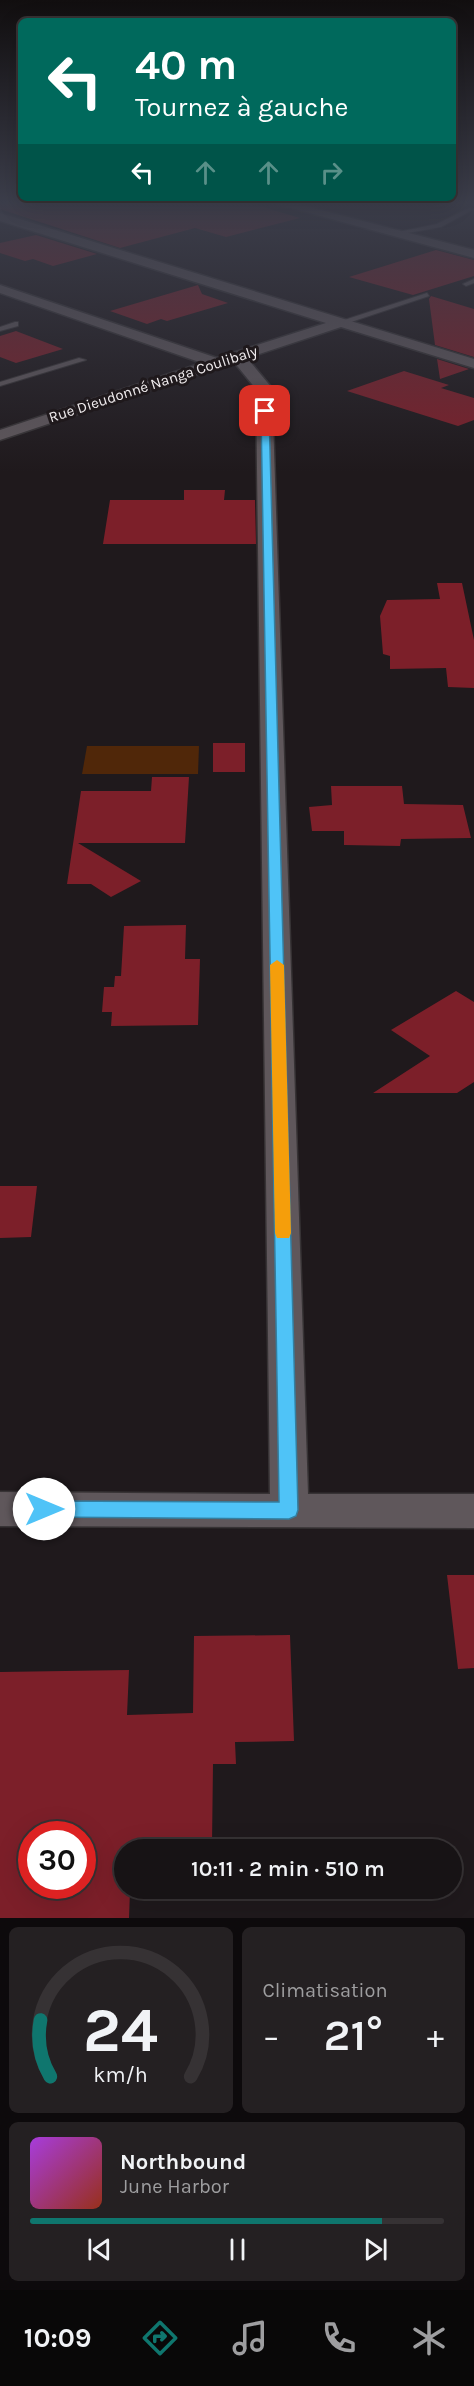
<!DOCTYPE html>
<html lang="fr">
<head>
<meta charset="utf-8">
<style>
  :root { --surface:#171315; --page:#242022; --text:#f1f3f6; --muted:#9e9ea0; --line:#363234; --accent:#0f766e }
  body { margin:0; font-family:Karla,sans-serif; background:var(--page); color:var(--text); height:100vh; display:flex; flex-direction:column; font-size:22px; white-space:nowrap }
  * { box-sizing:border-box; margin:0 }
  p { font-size:20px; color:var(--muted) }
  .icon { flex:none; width:33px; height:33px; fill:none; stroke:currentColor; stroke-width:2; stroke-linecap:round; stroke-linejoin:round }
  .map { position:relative; height:1918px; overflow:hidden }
  .drawer { display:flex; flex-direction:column; gap:9px; padding:9px; background:#0d0a0c; flex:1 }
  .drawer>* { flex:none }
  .top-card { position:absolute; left:18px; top:18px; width:438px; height:183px; border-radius:9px; box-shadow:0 6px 24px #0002,0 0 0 2px var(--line); background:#00695c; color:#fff; overflow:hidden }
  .speed { position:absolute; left:18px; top:1821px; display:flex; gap:12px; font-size:30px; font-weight:700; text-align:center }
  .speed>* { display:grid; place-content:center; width:78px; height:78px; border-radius:50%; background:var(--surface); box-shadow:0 6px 24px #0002,0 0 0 2px var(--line); line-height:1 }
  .speed .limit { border:9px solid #d22; background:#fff; color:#111 }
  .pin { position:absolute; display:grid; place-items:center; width:51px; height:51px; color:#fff; margin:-26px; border-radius:12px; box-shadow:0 3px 9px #0006 }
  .me { position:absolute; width:66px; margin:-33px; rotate:90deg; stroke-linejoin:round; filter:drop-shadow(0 0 4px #0008) }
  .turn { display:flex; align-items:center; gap:21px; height:126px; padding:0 18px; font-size:27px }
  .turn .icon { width:78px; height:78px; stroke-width:2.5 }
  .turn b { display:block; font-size:42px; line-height:51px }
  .lanes { display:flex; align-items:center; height:57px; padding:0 18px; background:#0003; justify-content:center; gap:30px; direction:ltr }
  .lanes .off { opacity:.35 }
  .big { font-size:45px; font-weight:600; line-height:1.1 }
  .drawer .widget { flex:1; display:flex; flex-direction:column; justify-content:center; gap:9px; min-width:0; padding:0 21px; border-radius:9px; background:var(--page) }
  .drawer .dial { align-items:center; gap:0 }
  .dial svg { height:156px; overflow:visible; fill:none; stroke:var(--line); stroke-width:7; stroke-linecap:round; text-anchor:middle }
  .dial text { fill:var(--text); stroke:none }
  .song { display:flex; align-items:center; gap:18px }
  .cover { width:72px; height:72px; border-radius:9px; background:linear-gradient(135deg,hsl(280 70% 55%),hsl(10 70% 35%)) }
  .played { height:6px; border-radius:3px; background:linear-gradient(90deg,var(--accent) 85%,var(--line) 85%) }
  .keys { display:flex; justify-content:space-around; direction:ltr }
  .heat { display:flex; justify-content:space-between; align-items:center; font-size:33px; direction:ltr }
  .drawer .tiles { flex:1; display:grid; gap:9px; grid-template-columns:1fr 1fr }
  .widget:last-child { grid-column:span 2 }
  .trip { position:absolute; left:114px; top:1839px; width:348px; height:60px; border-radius:30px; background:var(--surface); box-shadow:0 6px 24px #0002,0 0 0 2px var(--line); font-weight:600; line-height:60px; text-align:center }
  .menu { display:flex; height:96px; justify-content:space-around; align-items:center; background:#090808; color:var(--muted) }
  .menu .icon { width:42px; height:42px }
  .menu .on { color:var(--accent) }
  .menu b { font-size:27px; color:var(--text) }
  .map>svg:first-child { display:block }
  .green { fill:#502709 }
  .building { fill:#7c1f29; fill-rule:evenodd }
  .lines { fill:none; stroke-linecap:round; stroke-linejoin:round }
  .service-casing { stroke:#373335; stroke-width:2 }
  .minor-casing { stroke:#373335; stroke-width:3 }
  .service { fill:#5f575b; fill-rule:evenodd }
  .minor { fill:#5f575b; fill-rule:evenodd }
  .route { fill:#4fc3f7; stroke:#337fa1; stroke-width:1.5 }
  .slow { fill:#f59e0b }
  .labels { text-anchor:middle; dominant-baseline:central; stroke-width:6; stroke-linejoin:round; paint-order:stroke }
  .far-street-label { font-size:15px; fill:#f1edef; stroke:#1f191c }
</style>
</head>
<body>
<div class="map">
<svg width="474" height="1918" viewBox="0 0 474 1918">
  <rect width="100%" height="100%" fill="#1f191c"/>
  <path class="green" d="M87,746h112l-1,28h-116z"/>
  <path class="building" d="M0,203h250l50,15 -74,19 -31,-9 -75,20 -120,-39z
    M36,235l61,19 -44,12 -20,-7 -8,2 -25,-8v-10z
    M436,250l38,10v16l-61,19 -64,-18z
    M198,285l4,9 26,9 -61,18 -6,-2 -14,5 -37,-13z
    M431,296l43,13v48l-39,-12 -6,-46z
    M16,331l47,18 -47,14 -16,-6v-21z
    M437,359l32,10 -29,10z
    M404,371l45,14 -8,3 33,10v22l-16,6 -111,-35z
    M184,490h41l-1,10h31l1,44h-153l7,-44h74z
    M437,583h25l12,57v48l-26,-1 -2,-19 -56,1v-13l-7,-2 -3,-38 7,-16 53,-1z
    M213,743h32v29h-32z
    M152,777h37l-4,66h-107l63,38 -30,16 -20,-13h-24l14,-93h70z
    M331,786h71l2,18 59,1 8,33 -70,1 -1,7 -56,-1v-14h-32l-3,-24 23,-2z
    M186,925l-1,34h15l-2,66 -87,1 1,-14h-10l2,-25h10l1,-11h6l3,-50z
    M456,991l18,11v80l-17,11h-84l57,-37 -39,-26z
    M0,1186h37l-6,51 -31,1z
    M447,1575h27v93l-16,1z
    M290,1635l4,106 -59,1 1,22h-23l-1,81 109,-1v6h-197v38h177l-171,3 -1,27h-129v-246l129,-2 -2,45 66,-2 1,-77zM32,1834h50v52h-50z"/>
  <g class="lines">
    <defs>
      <path id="service" d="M469,208l5,1 -33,18 -45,8 -3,-2 44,-9z
        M474,279v4l-8,3 -3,-2z
        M427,293l2,3 -87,29 -7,-2z
        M15,322h3v4l-18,5v-4z
        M79,358l7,2 -86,26v-4z"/>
      <path id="minor" d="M273,203h21l180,47v8z
        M0,213l474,146v9l-133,-41 -94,31 25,30 36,1106h166v34l-474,-2v-34l270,2 -14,-1105 -22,-27 -234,78v-10l202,-67 -202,-70v-8l217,73 109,-35 -326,-102z"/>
    </defs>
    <use href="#service" class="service-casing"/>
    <use href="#minor" class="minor-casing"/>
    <use href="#service" class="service"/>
    <use href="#minor" class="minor"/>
  </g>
  <linearGradient id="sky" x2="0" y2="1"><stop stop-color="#110e0f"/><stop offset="0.43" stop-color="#3c3e4b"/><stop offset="1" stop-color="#3c3e4b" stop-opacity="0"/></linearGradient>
  <rect width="474" height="472" fill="url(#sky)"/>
  <path class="route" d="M265,409l4,2 29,1099 -2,6 -7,3 -245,-2 -6,-2 -3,-6 3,-6 6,-2 235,1 -18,-1091z"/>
  <path class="slow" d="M277,960l7,5 7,268 -2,5h-12l-2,-5 -5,-268z"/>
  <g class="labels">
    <g class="far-street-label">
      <text transform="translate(153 384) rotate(-18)">Rue Dieudonné Nanga Coulibaly</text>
    </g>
  </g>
</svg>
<div class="speed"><div class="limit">30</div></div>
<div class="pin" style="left:265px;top:411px;background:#d93025"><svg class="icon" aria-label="arrive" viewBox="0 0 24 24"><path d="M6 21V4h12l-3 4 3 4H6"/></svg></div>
<svg class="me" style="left:44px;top:1509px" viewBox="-20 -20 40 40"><circle r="19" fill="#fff"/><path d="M0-13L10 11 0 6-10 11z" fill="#4fc3f7"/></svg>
<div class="trip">10:11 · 2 min · 510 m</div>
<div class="top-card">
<div class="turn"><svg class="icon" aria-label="left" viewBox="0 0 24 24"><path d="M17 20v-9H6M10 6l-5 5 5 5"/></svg><div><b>40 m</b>Tournez à gauche</div></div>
<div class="lanes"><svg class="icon" aria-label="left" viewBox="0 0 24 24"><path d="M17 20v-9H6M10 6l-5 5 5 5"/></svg><svg class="icon off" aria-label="ahead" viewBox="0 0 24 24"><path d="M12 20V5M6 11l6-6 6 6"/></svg><svg class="icon off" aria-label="ahead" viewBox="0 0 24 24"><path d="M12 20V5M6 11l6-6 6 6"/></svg><svg class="icon off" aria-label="right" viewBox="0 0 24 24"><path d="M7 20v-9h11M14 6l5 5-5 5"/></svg></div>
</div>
</div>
<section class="drawer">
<div class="tiles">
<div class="widget dial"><svg viewBox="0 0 100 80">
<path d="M14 69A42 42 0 1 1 86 69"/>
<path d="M14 69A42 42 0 0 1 9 40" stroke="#0f766e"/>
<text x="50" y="56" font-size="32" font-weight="700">24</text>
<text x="50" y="72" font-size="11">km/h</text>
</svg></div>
<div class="widget"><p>Climatisation</p>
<div class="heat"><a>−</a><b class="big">21°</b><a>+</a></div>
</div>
<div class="widget">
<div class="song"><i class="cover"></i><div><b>Northbound</b><p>June Harbor</p></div></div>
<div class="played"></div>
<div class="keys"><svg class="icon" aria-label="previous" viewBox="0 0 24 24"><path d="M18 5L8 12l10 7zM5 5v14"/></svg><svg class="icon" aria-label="pause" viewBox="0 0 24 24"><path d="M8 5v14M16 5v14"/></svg><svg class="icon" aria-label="next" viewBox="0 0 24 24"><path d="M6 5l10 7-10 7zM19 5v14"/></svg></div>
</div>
</div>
</section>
<nav class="menu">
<b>10:09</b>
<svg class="icon on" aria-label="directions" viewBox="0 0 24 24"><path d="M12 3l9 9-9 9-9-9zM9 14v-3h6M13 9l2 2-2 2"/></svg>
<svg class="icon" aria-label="music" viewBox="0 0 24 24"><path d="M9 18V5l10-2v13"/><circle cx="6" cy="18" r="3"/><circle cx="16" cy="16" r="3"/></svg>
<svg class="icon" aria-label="phone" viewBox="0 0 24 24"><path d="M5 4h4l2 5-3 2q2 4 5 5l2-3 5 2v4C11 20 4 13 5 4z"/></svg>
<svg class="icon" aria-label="climate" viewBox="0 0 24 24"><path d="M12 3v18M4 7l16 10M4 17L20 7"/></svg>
</nav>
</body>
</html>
